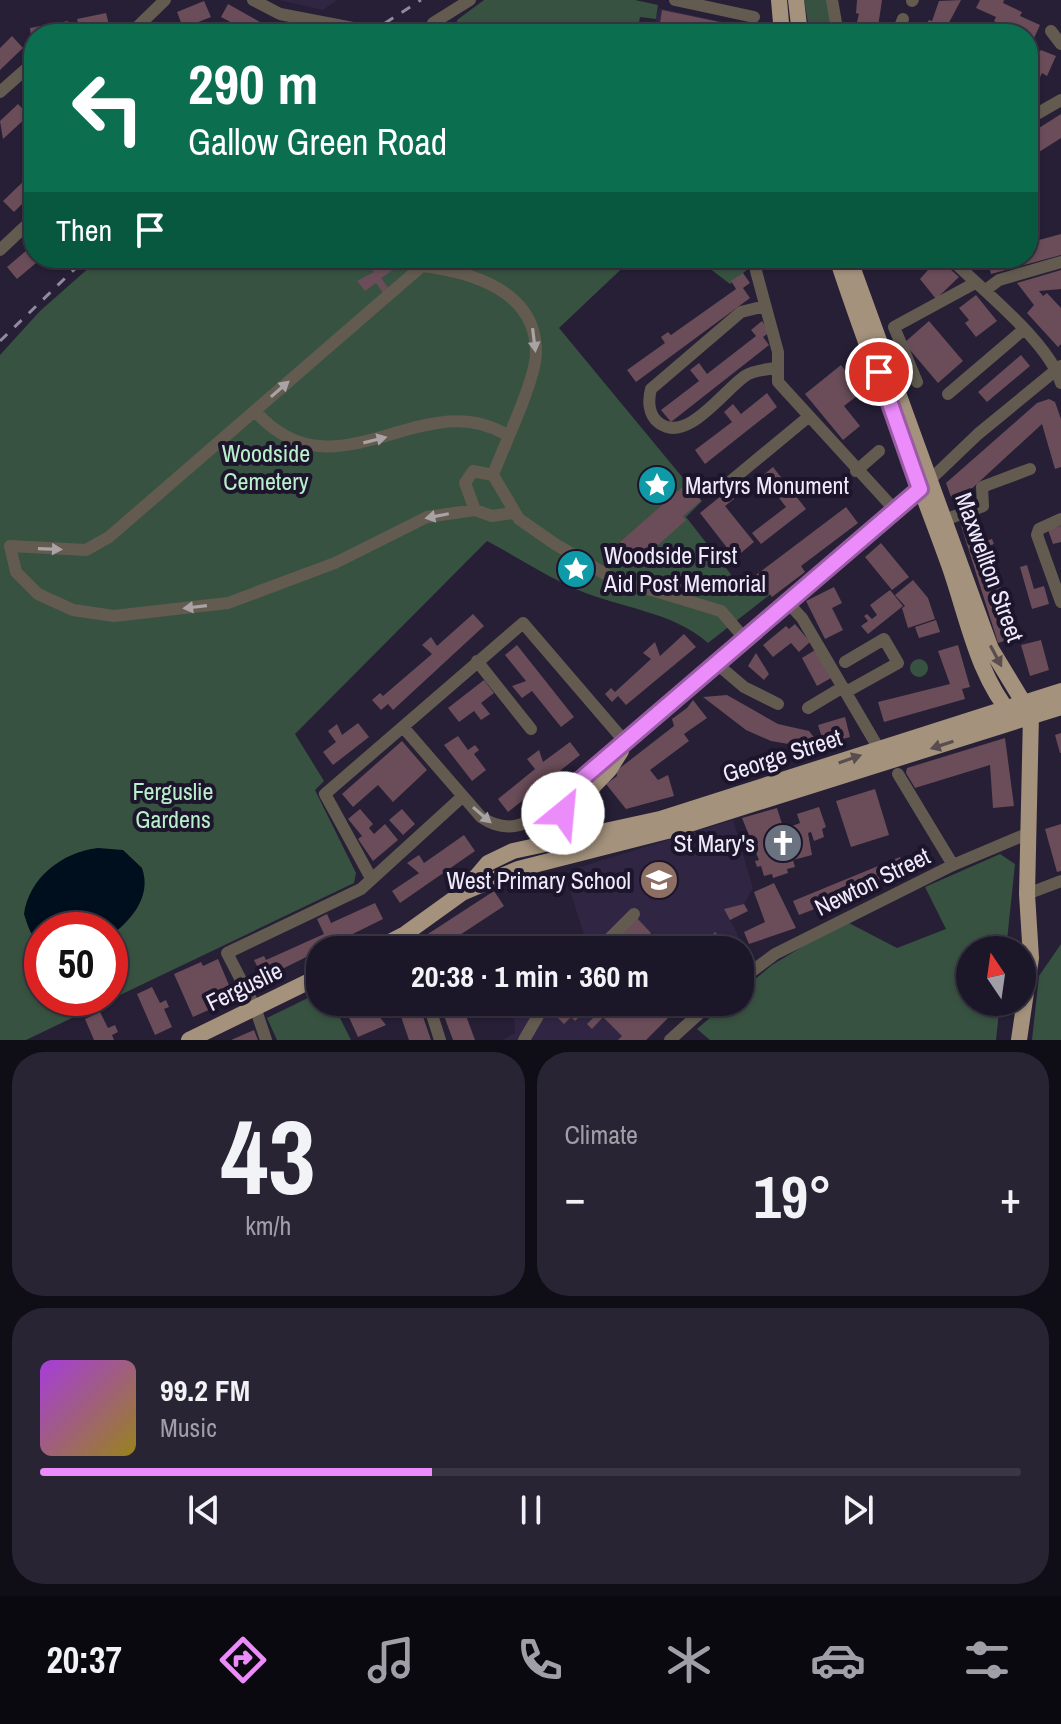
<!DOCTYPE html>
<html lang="en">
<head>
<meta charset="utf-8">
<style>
  :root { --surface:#1c1728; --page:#292434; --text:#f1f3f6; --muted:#a09fa8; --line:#3a3645; --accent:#ec8cfb }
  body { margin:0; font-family:"Archivo Narrow",sans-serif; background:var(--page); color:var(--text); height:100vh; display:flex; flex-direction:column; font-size:30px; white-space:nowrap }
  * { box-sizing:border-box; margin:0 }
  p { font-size:26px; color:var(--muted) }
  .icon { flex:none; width:44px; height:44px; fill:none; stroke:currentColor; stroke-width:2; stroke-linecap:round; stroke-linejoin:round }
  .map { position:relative; height:1040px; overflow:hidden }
  .panel { display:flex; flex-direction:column; gap:12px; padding:12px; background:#0f0d16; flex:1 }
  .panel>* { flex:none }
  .banner { position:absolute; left:24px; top:24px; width:1014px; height:244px; border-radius:32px; box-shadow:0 2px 6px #0004,0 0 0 2px var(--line); background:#0b6e4f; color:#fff; overflow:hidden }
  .needle { width:52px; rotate:347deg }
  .buttons { position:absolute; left:956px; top:936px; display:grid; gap:16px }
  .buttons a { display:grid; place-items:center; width:80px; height:80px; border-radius:50%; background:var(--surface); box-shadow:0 2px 6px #0004,0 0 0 2px var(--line); font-size:40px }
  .speed { position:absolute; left:24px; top:912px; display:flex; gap:16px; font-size:40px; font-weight:700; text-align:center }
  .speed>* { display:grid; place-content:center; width:104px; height:104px; border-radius:50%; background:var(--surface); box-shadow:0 2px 6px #0004,0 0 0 2px var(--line); line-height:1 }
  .speed .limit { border:12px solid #d22; background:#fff; color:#111 }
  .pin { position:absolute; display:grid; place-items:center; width:68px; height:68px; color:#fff; margin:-34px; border:4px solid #fff; border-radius:50%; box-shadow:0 2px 8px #0007 }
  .me { position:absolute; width:88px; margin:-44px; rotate:28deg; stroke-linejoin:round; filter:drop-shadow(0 0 6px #0008) }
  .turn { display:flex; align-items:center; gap:28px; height:168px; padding:0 32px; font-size:36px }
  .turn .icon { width:104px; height:104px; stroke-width:2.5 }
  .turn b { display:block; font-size:56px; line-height:68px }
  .then { display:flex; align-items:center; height:76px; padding:0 32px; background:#0003; gap:16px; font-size:30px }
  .big { font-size:60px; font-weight:800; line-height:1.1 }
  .panel .card { flex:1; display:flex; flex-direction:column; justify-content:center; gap:12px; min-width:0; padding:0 28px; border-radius:32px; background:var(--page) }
  .panel .dial { align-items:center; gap:0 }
  .dial b { font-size:104px; line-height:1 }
  .song { display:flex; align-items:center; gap:24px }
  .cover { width:96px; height:96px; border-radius:12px; background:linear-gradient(135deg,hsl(280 70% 55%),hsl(50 70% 35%)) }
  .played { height:8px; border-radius:4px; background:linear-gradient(90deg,var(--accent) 40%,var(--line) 40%) }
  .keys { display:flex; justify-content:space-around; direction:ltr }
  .heat { display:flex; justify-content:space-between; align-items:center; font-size:44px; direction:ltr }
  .panel .tiles { flex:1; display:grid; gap:12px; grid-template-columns:1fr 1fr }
  .card:last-child { grid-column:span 2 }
  .trip { position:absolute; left:306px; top:936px; width:448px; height:80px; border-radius:32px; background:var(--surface); box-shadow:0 2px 6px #0004,0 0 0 2px var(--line); font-weight:800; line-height:80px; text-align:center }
  .menu { display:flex; height:128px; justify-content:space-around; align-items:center; background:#0b0910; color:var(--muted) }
  .menu .icon { width:56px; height:56px }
  .menu .selected { color:var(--accent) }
  .menu b { font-size:36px; color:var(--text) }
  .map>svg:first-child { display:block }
  .built { fill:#302643 }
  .green { fill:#385241; fill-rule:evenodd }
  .water { fill:#000f1d }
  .building { fill:#6a4d59 }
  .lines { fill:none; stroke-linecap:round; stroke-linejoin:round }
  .minor { stroke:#635b50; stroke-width:12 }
  .major { stroke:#a4927c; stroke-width:16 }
  .rail { stroke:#908a9e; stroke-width:3; stroke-dasharray:10 10; stroke-linecap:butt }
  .oneway { fill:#a9a3a6 }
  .oneway2 { fill:#594d4f }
  .route-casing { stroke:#995ba3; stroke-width:20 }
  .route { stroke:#ec8cfb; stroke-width:14 }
  .labels { text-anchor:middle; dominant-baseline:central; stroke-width:8; stroke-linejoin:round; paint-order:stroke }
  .park-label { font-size:24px; fill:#b9efcb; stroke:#1c152b }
  .poi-label { font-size:24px; fill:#efebfb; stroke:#1c152b; text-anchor:start }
  .street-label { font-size:24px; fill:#efebfb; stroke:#1c152b }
</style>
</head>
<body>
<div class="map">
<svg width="1061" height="1040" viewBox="0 0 1061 1040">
  <rect width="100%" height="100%" fill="#261f36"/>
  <path class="built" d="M279,0h58l-14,10z
    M659,8l101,22v4h-119l2,-13 12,2z
    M733,820l20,68 -9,16 -19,6 19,37 -4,4 -151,-1 -25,-78z
    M529,1002h155l-37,38h-145l13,-7 -1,-18z"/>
  <path class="green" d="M484,0h151l23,5 -2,14 -16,-2 -3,17h-179l-1,-14z
    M804,0h23l8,34h-25z
    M100,258h533l-74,70 143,173 -16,16 47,60 39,16 -64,50c-36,-32 -89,-35 -132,-54 -30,-13 -59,-32 -89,-48l-192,193 29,47 -9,9 41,83 -2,10 -328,157h-26v-685l40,-44zM42,930h68v68h-68z
    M696,258h65l-31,26z
    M910 668a9 9 0 1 1 18 0a9 9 0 1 1-18 0Z
    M1000,854l15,10 -9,86h-36v52h30l-4,38h-286l-13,-11 31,-27h12v-10l32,-27 73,-44 52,27 49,-19 -21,-42z
    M1061,944v96h-29l7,-64z
    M320,992v10h12l19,38h-74l-10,-22z"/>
  <path class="water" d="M98,848l25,2 19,18c10,28 -10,52 -32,68v-6h-68v13c-12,-6 -14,-17 -18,-29 5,-36 38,-62 74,-66z"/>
  <path class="building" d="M857,0h25l-5,34h-23l5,-20 -3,-1z
    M961,0l-18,34h-17l4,-8 -4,-2 3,-4 3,1 7,-20z
    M980,0h24l-1,3 19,9 -2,4 20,9 -9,20 -3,-11h-16l1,-3 -19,-10 2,-4 -20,-9z
    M204,1l7,16 -28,11 -6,-16z
    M228,4l32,18 -7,12 -32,-17z
    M662,10l77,16 -2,8h-44l1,-4 -13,-3 -1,7h-15l2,-10 -7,-1z
    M106,13l4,16 -29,5 -4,-15z
    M68,21l2,13h-36l-2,10 -2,-16z
    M167,25l10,9h-19z
    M12,36l11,12 -23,22v-22z
    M1041,50l15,6 -9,20 -5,-3 -9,19 -5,-2v-23l5,2 2,-7 -3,-1z
    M34,87v19l-9,-11z
    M18,104l11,11 -26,24 -3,-18z
    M1061,114v24l-33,21v-24z
    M29,176l5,6v10l-20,20 -11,-11z
    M1061,234v21l-70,19 -4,-16h41v-15z
    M34,244v14h8l-25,21 -10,-12z
    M381,258h30l-30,20 8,11 -6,4 -7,-10 -11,8 -8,-10 17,-9 -4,-6z
    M913,258h30l-2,3 18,16 -23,22 -16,-20 8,-9 -6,-5 -3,4 -6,-5 3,-3z
    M1061,270v19l-22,2 4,5 4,-3 14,15v36l-3,3 -31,-34 7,-8 -17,-22z
    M743,273l7,10 -7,5 7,10 -114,84 -9,-12 38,-27 -4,-6 7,-5 3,3 65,-46 -5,-8z
    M976,295l21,26 -21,16 -11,-14 4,-3 -10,-12z
    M762,321l8,11 -7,5 6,8 -98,77 -10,-12 38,-29 -9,-11 9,-7 8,11 49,-38 -5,-6z
    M929,321l34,40 -25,22 -34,-40z
    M1021,355l9,11 -43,36 -9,-10z
    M841,365l21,27 -18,14 16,20 -17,14 -38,-46z
    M767,393l10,14 -72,57 -10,-14 37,-28 -8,-10 9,-8 8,10z
    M1049,399l6,3 6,17v48l-6,2 -13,-45 -88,81 -8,-22 91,-80z
    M773,467l33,42 -45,35 -9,-11 34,-26 -24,-31z
    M686,484l15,17 -18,15 3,4 -48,43 -18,-21z
    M727,491l7,8 -9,7 29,36 -19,16 -35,-45z
    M846,507l12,16 -57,43 4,6 -33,25 -16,-22z
    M976,510l6,32 10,-3 2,5 -9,3 2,8 4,-1 26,83 -19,6 -40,-127z
    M1061,526v16l-8,2 -5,-14z
    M881,543l28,34 -17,13 -27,-33z
    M1027,565l7,24 10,-3 5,18 -17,5 -12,-42z
    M913,580l15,18 7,21 -27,9 -6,-20 3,-2 -10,-11z
    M834,587l8,16 -10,5 11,22 -18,9 -19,-38z
    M890,590l13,16 -35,28 -7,-8 7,-5 -4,-5 3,-2 5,5 5,-4 -7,-10z
    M473,614l11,12 -91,84 -5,-6 -7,6 -9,-10 8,-7 3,3 49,-42 -10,-9 9,-8 6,9z
    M936,620l4,12 -21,6 -4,-11z
    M795,624l15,18 -11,10 -8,-9 -18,14 -10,-12 23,-19 3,3z
    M684,634l12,13 -70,58 -8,-9 -6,6 -7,-8 6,-6 4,4 36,-33 -8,-6 12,-11 5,14z
    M1041,640l8,30 -19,6 -9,-31z
    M517,645l57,72 -13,10 -29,-36 -10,7 -10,-12 14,-5 -21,-26z
    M958,645l12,42 -8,2 3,10 -81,23 -6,-20 72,-18 -12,-33z
    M815,650l16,28 -14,8 -15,-28z
    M756,653l13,21 -5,6 -16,-14z
    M484,680l10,13 -13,10 9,11 -9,6 -7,-9 -15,11 -11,-14z
    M727,695l51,29 31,7 15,19 -53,-9 -25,-11 -43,-33z
    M693,700l14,18 -23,16 5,7 -39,29 8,10 10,-5 6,21 -48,13 -20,-25 11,-8 -1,-5 58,-45 -2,-7 15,-11z
    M845,717l5,20 -26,7 -6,-19z
    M358,723l11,14 -36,28 -10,-13 13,-10 -8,-11 9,-7 5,11z
    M1061,733v20h-1l-5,-18z
    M458,736l10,14 7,-5 4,5 -5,4 12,16 -14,11 -28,-36z
    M1005,738l9,68 -21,2 -3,-43 -75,23 -9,-15 1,-5z
    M402,741l25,29 -34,32 -15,-17 -25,22 -11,-13z
    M570,742l10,13 -72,57 -10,-13 37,-30 -8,-10 12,-9 4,12z
    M875,789l14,46 -38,12 -15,-46z
    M819,807l7,20 -4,2 2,8 -10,4 -3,-9 -3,1 4,22 -19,5 2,7 -8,2 1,4 -15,5 -1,-4 -8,2 -3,-10 -4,1 -2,-6 4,-1 -17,-42 35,-10 11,35 12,-4 -1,-3 -4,1 -3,-11 8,-3 -3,-9z
    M360,809l13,15 -4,4 5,6 11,-10 13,16 -25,21 -15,-22 4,-3 -14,-17z
    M402,809l13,15 -12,11 -14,-15z
    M1061,824v47l-4,1 -12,-43z
    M464,835l11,16 -75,52 -8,-12 27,-18 -12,-10 12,-8 5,8z
    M920,854l5,13 -126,48 -6,-14 107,-44 2,4z
    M774,883l22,45 -47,16 -5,-12 21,-10 -11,-30z
    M494,891l10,15 -67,44h-19l-4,-7z
    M375,903l8,16 -111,55 -3,-6 -9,4 -6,-12 10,-4 2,4 58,-26 -7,-15 10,-5 4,9z
    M744,904l4,7 -18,9 -6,-11z
    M636,917l15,16 -7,7 4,4 -5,6h-40z
    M715,932l18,18h-42l-3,-3 11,-11 6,6z
    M218,959l13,31 -18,8 -2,-5 -4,2 6,13 -20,9 -19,-43 27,-12 2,4z
    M152,987l8,16 6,-3 3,7 -5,2 8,18 -17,8 -18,-41z
    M342,1002h29l3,6 5,-2 3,8 -4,1 8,10 -28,12z
    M396,1002h22l13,38h-22z
    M448,1002h13l14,38h-22l-13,-35z
    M552,1002h132l-38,38h-28l4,-4 -19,-19 -11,12 -5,-5 9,-9 -7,-8 -14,14 -4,-4 -7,7 -17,-17z
    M100,1012l8,16 7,-3 3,7 -6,3 2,5h-20l-9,-21z
    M254,1030l4,10h-27z"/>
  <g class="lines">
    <path class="minor" d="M253,0l27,14 104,20
      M675,0l79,17
      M832,0l6,34
      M912,1l1,-1
      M1051,31l10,13
      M130,34l35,-34
      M430,34l3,-11 37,-23
      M897,34l6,-15
      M0,92l34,-30
      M1028,119l33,-19
      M0,250l34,-32
      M950,258c31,31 99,84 111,125
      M756,271l22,81v30l117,128
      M987,289l12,-9 62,-18
      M765,306l-24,6 -90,77c-3,11 -3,26 8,34 28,21 64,-32 86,-47 9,-6 20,-6 30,-8
      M917,382l-23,-55 81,-44
      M948,394l75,-64
      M255,411c80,91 167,-28 252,24
      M856,471l23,-20
      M932,478l46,-44 83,-68
      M726,485l81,-67
      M475,510l-10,-27 8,-12 20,4
      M513,513l-21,3 -17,-6 -48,7 -92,46 -107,40 -114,13 -41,-6 -35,-16 -22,-22 -6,-26 76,4 23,-13 313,-271c50,6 115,25 114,87 -1,29 -32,92 -43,122l26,44 36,25 57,34 109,33 24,28
      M947,519l36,-13 -1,-19 48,-18
      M1061,519l-22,10 -2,6 24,67
      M788,603l14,15 77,131
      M477,661l54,68
      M845,662l39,-23 14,24 -52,29
      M717,664l27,23 34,17
      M808,708l35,-21
      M403,727l78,90c38,26 64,-7 92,-31
      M898,774l55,91
      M371,878l-46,-84 198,-171 103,120
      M1027,894l34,-13
      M405,934l5,16
      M598,950l36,-36
      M740,980l35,-26 178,-89 76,-32
      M428,1002l12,38
      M266,1040l-11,-33 -28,-54 134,-64 102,-93
      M524,1040l22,-38
      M670,1040l42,-38"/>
    <path class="major" d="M779,0l3,34
      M796,0l4,34
      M837,258c33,102 74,202 111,304 19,52 28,113 66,156
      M849,258l142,391 40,66 -4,179 4,64 -12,82
      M569,837l-5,-30 13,-24 348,-299
      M589,840l-8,-41 28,-29 12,-19
      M466,889l22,-26 25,-12 147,-32 401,-128
      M374,950l31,-16 57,-41 56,-24 149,-38 394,-124
      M189,1040l131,-64"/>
    <path class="rail" d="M368,34l53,-34
      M0,341l86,-83"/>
  </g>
  <defs><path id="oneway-solid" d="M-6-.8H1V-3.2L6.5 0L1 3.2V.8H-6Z" transform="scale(2)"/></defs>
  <g class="oneway">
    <use href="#oneway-solid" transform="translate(534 340) rotate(83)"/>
    <use href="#oneway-solid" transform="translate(280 389) rotate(-41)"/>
    <use href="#oneway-solid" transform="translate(375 440) rotate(-14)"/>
    <use href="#oneway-solid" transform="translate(437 516) rotate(169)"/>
    <use href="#oneway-solid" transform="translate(50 549) rotate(2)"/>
    <use href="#oneway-solid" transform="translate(195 607) rotate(173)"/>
    <use href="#oneway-solid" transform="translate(482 815) rotate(41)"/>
  </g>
  <g class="oneway2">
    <use href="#oneway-solid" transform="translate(996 656) rotate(62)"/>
    <use href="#oneway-solid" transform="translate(942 745) rotate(162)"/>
    <use href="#oneway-solid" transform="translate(850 759) rotate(-19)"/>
  </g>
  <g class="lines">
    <defs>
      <path id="route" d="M563,813l14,-30 343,-294 -41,-117"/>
    </defs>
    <use href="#route" class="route-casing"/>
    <use href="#route" class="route"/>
  </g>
  <defs>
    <symbol id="sight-disc" viewBox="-11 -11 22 22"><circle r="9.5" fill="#0f9aa8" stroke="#1c152b"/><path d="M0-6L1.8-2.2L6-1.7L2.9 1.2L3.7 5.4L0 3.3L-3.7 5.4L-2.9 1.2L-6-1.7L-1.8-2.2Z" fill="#fff"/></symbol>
    <symbol id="church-disc" viewBox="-11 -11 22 22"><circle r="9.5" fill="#6b7280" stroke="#1c152b"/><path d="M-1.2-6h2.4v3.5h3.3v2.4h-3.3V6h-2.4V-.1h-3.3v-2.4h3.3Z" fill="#fff"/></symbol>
    <symbol id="school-disc" viewBox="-11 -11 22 22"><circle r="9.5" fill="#8d6e63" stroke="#1c152b"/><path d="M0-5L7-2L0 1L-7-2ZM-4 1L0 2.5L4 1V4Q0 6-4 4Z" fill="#fff"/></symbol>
  </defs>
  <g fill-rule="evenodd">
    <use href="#sight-disc" x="635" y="463" width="44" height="44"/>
    <use href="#sight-disc" x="554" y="547" width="44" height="44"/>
    <use href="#church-disc" x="761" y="821" width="44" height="44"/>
    <use href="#school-disc" x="637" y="858" width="44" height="44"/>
  </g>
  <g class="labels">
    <g class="park-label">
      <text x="266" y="453">Woodside<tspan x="266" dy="28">Cemetery</tspan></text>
      <text x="173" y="791">Ferguslie<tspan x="173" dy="28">Gardens</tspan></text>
    </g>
    <g class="poi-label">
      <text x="685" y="485">Martyrs Monument</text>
      <text x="604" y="555">Woodside First<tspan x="604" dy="28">Aid Post Memorial</tspan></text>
      <text x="755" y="843" text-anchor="end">St Mary's</text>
      <text x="631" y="880" text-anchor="end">West Primary School</text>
    </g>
    <g class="street-label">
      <text transform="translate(990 567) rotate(70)">Maxwellton Street</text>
      <text transform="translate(782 755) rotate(-18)">George Street</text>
      <text transform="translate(872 881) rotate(-26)">Newton Street</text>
      <text transform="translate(244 986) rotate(-26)">Ferguslie</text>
    </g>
  </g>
</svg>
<div class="buttons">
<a><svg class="needle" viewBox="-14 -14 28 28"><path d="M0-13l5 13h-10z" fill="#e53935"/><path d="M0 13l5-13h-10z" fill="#a09fa8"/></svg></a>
</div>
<div class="speed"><div class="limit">50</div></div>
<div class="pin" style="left:879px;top:372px;background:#d93025"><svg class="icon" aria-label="arrive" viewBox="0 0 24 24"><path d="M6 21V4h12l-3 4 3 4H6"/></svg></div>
<svg class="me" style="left:563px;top:813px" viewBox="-20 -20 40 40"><circle r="19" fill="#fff"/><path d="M0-13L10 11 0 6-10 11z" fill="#ec8cfb"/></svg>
<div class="trip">20:38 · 1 min · 360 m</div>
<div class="banner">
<div class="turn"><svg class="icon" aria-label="left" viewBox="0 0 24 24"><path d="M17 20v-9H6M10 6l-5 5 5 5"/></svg><div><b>290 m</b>Gallow Green Road</div></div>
<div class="then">Then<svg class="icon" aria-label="arrive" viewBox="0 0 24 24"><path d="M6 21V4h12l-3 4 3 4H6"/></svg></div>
</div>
</div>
<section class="panel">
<div class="tiles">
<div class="card dial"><b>43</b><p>km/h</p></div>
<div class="card"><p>Climate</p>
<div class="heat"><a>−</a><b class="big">19°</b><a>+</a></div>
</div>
<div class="card">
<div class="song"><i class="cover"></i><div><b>99.2 FM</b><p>Music</p></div></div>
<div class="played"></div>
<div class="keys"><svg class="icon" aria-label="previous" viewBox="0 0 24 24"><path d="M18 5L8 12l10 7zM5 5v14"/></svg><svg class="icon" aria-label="pause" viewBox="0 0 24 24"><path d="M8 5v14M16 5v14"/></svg><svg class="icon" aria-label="next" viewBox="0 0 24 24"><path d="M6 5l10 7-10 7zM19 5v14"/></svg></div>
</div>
</div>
</section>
<nav class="menu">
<b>20:37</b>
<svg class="icon selected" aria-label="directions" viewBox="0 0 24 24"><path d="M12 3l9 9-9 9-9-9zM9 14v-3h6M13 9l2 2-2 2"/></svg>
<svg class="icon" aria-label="music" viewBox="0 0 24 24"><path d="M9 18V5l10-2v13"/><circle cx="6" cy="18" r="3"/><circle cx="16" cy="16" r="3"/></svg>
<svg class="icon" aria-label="phone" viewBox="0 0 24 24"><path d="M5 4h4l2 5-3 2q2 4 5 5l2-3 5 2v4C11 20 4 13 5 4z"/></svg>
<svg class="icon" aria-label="climate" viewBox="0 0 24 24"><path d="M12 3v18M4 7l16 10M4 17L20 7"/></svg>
<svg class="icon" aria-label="car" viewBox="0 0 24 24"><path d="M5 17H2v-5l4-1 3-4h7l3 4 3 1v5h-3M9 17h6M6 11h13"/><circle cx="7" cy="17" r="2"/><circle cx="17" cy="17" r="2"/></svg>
<svg class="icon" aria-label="filters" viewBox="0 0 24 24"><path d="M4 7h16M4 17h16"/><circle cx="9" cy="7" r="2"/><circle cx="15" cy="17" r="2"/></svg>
</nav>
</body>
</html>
